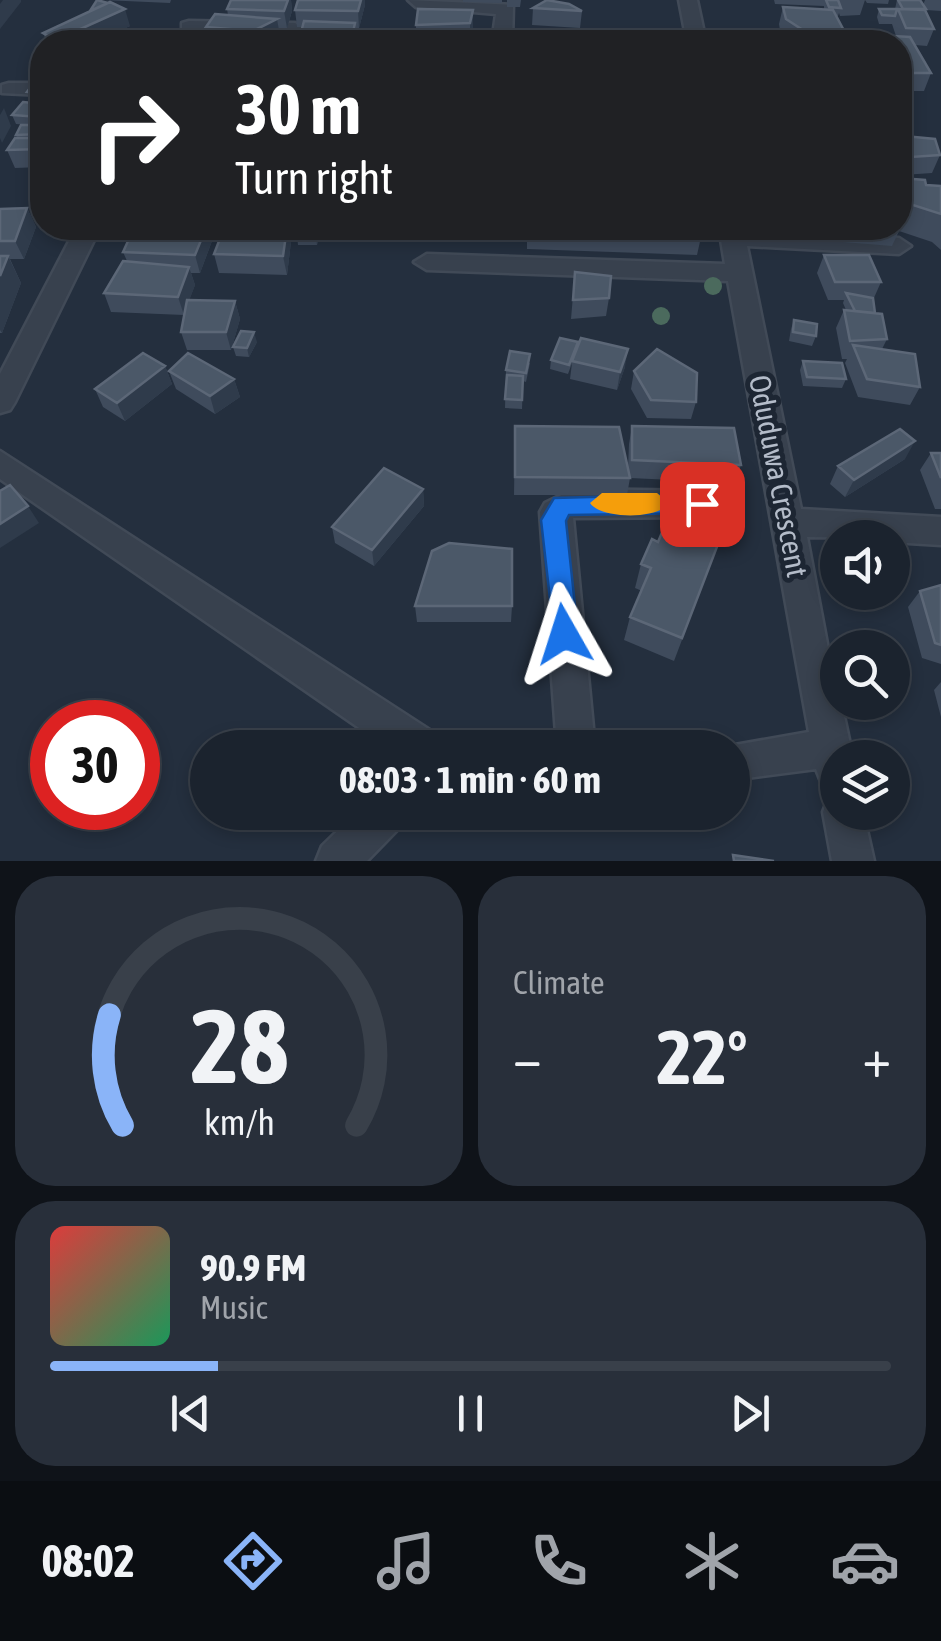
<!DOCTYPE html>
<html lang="en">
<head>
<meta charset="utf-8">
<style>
  :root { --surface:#1b232e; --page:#282f3a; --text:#f1f3f6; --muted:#a0a4aa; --line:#39404a; --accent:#8ab4f8 }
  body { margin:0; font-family:"Asap Condensed",sans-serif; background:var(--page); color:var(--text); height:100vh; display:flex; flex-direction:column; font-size:38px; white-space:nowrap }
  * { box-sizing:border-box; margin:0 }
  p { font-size:32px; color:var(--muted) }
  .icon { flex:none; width:55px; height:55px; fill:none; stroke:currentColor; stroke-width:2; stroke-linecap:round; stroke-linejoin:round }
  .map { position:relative; height:861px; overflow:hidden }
  .details { display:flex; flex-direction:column; gap:15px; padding:15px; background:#0f1319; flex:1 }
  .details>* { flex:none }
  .top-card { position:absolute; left:30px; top:30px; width:882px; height:210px; border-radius:40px; box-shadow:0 5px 15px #0003,0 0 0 2px var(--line); background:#202124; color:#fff; overflow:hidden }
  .controls { position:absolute; left:820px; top:520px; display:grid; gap:20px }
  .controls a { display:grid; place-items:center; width:90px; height:90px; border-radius:50%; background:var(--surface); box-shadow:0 5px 15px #0003,0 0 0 2px var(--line); font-size:50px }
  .speed { position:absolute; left:30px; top:700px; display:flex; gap:20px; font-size:50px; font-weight:700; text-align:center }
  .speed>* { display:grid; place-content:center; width:130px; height:130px; border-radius:50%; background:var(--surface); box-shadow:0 5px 15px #0003,0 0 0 2px var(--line); line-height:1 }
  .speed .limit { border:15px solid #d22; background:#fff; color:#111 }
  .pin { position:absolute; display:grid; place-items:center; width:85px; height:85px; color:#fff; margin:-42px; border-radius:20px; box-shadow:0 5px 15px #0006 }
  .me { position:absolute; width:110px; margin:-55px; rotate:354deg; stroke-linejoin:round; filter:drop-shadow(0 0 8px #0008) }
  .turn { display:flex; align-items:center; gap:35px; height:210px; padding:0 40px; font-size:45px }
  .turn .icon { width:130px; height:130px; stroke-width:2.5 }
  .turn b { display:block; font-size:70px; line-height:85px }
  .big { font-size:75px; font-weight:700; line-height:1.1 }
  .details .tile { flex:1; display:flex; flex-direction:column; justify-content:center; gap:15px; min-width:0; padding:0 35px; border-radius:40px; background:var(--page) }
  .details .dial { align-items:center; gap:0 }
  .dial svg { height:260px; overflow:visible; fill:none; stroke:var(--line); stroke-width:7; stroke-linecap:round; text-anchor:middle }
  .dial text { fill:var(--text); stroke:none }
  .song { display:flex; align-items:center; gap:30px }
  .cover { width:120px; height:120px; border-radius:15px; background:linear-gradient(135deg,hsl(0 70% 55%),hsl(150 70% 35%)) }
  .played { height:10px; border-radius:5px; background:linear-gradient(90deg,var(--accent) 20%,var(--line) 20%) }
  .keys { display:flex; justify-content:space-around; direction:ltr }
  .heat { display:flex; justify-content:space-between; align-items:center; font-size:55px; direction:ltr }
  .details .tiles { flex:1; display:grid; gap:15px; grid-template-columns:1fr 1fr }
  .tile:last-child { grid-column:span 2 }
  .trip { position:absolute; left:190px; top:730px; width:560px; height:100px; border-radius:50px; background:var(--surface); box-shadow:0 5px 15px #0003,0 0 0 2px var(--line); font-weight:700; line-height:100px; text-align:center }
  .tab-bar { display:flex; height:160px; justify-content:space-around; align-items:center; background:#0b0e12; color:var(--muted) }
  .tab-bar .icon { width:70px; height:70px }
  .tab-bar .selected { color:var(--accent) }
  .tab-bar b { font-size:45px; color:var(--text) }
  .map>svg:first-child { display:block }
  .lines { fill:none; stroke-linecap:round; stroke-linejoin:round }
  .minor-casing { stroke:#414a57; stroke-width:5 }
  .minor { fill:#38414e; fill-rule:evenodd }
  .tree { fill:#4b6a5d }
  .wall { fill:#3f4b5c }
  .shaded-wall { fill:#2f3b4b }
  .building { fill:#4b5868; stroke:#5c6777; stroke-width:2.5 }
  .route { fill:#1a73e8; stroke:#114b97; stroke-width:2.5 }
  .slow { fill:#f59e0b }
  .labels { text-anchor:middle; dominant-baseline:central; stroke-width:10; stroke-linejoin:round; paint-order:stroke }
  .street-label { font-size:30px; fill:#b4bcc9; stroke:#1d2633 }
</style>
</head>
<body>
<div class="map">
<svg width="941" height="861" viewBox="0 0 941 861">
  <rect width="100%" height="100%" fill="#242f3e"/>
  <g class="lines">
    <defs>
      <path id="minor" d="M408,0l105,5 -1,37h-20l4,-28 -80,-7z
        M679,0h18l9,42h-19z
        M189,21l106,2 10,6 -10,6 -113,-4v-8z
        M9,83h33v12l-40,-2v-8z
        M76,228h24l-85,174 -5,8 -10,3v-39z
        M719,228l180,10 12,8 -12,8 -152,-8 54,263 140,8v28l-49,-3v-4l-85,-1 31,165h3l12,56h-15v54h25l11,49h-42l-9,-49 5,-13 -12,-30 -84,11v-32h-14l91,-16 -81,-451 -301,-11 -13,-8 13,-8 298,10z
        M0,451l436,283 5,14h-53l-388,-269z
        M574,489l128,2 11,4 5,9 -5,9 -11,4 -129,1 22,230h-38l-17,-236 5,-9z
        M357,812h50l-6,14 -34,35h-51l6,-15z"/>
    </defs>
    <use href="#minor" class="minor-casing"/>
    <use href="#minor" class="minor"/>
  </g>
  <g class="tree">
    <circle cx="713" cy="286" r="9"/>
    <circle cx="661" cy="316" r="9"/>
  </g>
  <path class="wall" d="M103,0h68l-1,3z
    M231,0h60l1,11 -5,17h-8l1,8 -13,6h-58l-3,-15 22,-12 -1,-6z
    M298,0h67v5l-6,23h-3v14h-57l3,-15h-5l-2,-17z
    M463,0h39v3l-39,-1z
    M507,0h14l-1,7h-13z
    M774,0h91l-5,15 -20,1 -1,-3 -1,3h-2l12,23 6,3h-63l-10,-5 -2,-13 4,-17 41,2v-3l-49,-2z
    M865,0h24l-1,4 -21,-1z
    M897,0l37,29 -7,17 -12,-1 16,28 -7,18h-18l-3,-6 -3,7v-50h-10l3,-6h3l-4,-12h-13l-2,-7 2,-8h16z
    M925,0h16v11l-15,-1 -3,-5z
    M533,8l49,3 -2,17 -48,-3z
    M473,10v17l-3,13 -54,2v-17z
    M90,11l40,15 -36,16h-47l-4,-9z
    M42,73v94l-27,1 -8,-18 10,-12 -1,-3 12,-10 -12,-1 -4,-9 20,-12 -5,-11z
    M900,100l8,12 -4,9h-4z
    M904,136l36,19 -8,18 -29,2 -1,-3 -2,5v-31z
    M900,178l26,7 15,1v64l-9,-8 -33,-11 -7,15 -112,-9 -1,-9h121z
    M27,208l9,19 -12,32h-14l11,24 -19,50h-2v-124z
    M224,228h65l2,14 -4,33 -68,-2 -5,-19z
    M428,228h73v4l-72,1z
    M519,228h181l1,9 -4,18 -170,-6v-17h-4z
    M321,229l-4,16h-19l-1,-10z
    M212,241l-12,32h-9l4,12 -6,15 46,1 5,18 -9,31h-44l-6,-18 3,-17 -73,-3 -7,-19 23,-32 -4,-9z
    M824,255l57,27 -8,18 2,13 12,26 -5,10 38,38 -10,18 -52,-8 -13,-34 2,-4h-5l-6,-31 8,-18h2l-3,-7 1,-3h-16l-11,-27z
    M575,272l34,26 -3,18 -35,3z
    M794,320l22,16 -4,10 -23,-5 2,-12z
    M257,342l-8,15 -13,-1 -3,-9z
    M577,347l48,20 -8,23 -47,-11 2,-16 -4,11 -18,-5 1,-9z
    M803,361l43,18 -4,9 -39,-2 -3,-16z
    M530,363l-4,19 -3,-1 -1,28 -17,-1 1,-38z
    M165,366l7,18 -47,37 -22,-14 -8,-18z
    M169,371l65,8 6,18 -25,17 -39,-25z
    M634,371l62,31 -5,17 -44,-1 -16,-29z
    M515,426l113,42 1,-24 3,-18 109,39 -6,18 -105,-5 -3,17h-113z
    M931,453h10v56h-6l-15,-39z
    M905,459l-60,38 -15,-13 8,-18z
    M423,489l1,17 -50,60 -39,-23 -3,-16z
    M728,518l-54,143 -50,-21 6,-23 12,-26 -7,-3 6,-24 17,-22z
    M941,585v79l-19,-6 -14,-51 12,-16z
    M415,606h97l-1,16h-94z
    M941,682v35l-7,-27z"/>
  <path class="shaded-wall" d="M3,0h18v2l-21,27v-25z
    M288,0h3l1,11 -5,17 -3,-17z
    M361,0h4v5l-6,23 -1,-17z
    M125,9l5,17 -36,16h-38v-2z
    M473,10v17l-3,13v-17z
    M277,19l3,17 -13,6h-12l-2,-11z
    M355,23l1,19h-5z
    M4,108l7,18 -9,17 -2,-5v-23z
    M27,208l9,19 -12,32 -9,-18z
    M206,228h3l3,13 -12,32 -5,-18z
    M287,228l4,14 -4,33 -4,-19z
    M318,228h3v1l-4,16 -1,-9z
    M8,256l13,27 -19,50 -2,-3v-54z
    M189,267l6,18 -11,30 -6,-18z
    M235,301l5,18 -9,31 -5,-18z
    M254,332l3,10 -8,15 -2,-9z
    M628,349l-3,18 -8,23 3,-18z
    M165,366l7,18 -47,37 -8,-18z
    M234,379l6,18 -25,17 -5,-18z
    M915,441l-10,18 -60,38 9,-17z
    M423,489l1,17 -50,60 -2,-16z
    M28,506l11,17 -39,25v-24z"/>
  <path class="building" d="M97,0l11,3 -18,8z
    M231,0h57l-4,11 -57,-2z
    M298,0h63l-3,11 -63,-1z
    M547,0l22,4 13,7 -49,-3z
    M826,0h12l3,8 -12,-1z
    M898,0h22l6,9h-23z
    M110,2l15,7 -69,31 -13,-7z
    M783,7l50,3 17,32 -44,-10 -20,-13z
    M418,9l55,1 -3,13 -54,2z
    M879,9h18l-2,7 -13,-1z
    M898,9l27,1 9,19 -28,-1z
    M215,14l62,5 -24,12 -47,-4z
    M304,21l51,2 -4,19 -52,-2z
    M228,35l38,7h-50l1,-2z
    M860,35l21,1 2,6h-17z
    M529,36l29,2v4h-30z
    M893,36l17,1 21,36h-18l-13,-23v-8h-4z
    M633,41l44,1h1h-45z
    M900,64l6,13 -6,-1z
    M41,73l1,20 -15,-1z
    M900,100l7,1 1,11h-8z
    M23,102l19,2v9l-3,4 -27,-2z
    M21,125h21v9l-26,1z
    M904,136l31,3 5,16 -29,2z
    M15,138h27v11l-35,1z
    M900,178l25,2 1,5 15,1v28l-31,-10 -10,-1z
    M900,204l4,15h-4z
    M27,208l-12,33h-15v-32z
    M134,228h72l-11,27 -72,-3z
    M224,228h63l-4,28 -69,-2z
    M299,228h19l-2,8 -19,-1z
    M528,228h172l1,9 -173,-6z
    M824,255h45l12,27h-46z
    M0,256h8l-8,20z
    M123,261l66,6 -11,30 -74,-4z
    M575,272l36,4 -2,22 -36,2z
    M846,293l27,5 2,15 -20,-2z
    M187,300l48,1 -9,31h-45z
    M844,310l38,4 5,25 -37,2z
    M794,320l23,4 -1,12 -23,-4z
    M241,331l13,1 -7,16 -14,-1z
    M560,338l18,4 -9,23 -18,-5z
    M581,338l47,11 -8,23 -48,-11z
    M853,345l62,9 5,33 -53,-8z
    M657,349l40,24 -1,29 -45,-2 -17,-29z
    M510,351l20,3 -4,19 -20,-3z
    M143,353l22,13 -48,37 -22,-14z
    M188,353l46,26 -24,17 -41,-25z
    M803,361l39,2 4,16 -39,-2z
    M507,375l16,1 -1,24 -17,-1z
    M515,426l104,1 11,51 -115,-1z
    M632,426l102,2 7,37 -109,-5z
    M900,429l15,12 -61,39 -16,-14z
    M931,453h10v25z
    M384,468l39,21 -51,61 -40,-23z
    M10,485l18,21 -28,18v-33z
    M676,499l52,19 -46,120 -52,-21 21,-49 -10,-4 11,-25 6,3z
    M449,543l63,6v57h-97l17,-55z
    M941,585v60l-6,-2 -15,-52z
    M733,855l41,6h-40z"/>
  <path class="route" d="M702,494l13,10 -13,9 -133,2 -3,6 12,113 -4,9 -10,3 -9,-3 -14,-123 13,-22z"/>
  <path class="slow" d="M602,493h55l12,10c-10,17 -69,16 -79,0z"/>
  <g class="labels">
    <g class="street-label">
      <text transform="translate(779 476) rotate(79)">Oduduwa Crescent</text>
    </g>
  </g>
</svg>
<div class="controls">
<a><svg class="icon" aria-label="sound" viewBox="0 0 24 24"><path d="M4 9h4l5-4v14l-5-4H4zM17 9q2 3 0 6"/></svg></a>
<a><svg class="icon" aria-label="search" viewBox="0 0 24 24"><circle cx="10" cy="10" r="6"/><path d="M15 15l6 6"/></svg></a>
<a><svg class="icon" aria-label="layers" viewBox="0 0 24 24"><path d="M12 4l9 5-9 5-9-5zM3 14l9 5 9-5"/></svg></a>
</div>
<div class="speed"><div class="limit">30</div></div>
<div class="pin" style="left:702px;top:504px;background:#d93025"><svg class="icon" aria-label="arrive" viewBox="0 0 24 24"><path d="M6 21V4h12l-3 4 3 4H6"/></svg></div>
<svg class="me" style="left:564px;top:634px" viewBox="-20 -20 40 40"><path d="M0-17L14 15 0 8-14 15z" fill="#1a73e8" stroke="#fff" stroke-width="4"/></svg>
<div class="trip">08:03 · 1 min · 60 m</div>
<div class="top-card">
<div class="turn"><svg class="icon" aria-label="right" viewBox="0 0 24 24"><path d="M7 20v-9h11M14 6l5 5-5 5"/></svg><div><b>30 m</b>Turn right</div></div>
</div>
</div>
<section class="details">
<div class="tiles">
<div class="tile dial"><svg viewBox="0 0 100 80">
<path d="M14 69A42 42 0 1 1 86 69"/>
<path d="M14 69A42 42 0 0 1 10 35" stroke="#8ab4f8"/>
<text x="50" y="56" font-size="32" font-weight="700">28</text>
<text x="50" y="72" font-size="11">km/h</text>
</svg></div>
<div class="tile"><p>Climate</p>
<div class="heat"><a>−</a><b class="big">22°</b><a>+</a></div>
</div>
<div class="tile">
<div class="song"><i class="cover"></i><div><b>90.9 FM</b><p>Music</p></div></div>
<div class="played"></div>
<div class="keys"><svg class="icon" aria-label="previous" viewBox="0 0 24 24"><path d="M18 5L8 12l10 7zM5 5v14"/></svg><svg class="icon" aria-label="pause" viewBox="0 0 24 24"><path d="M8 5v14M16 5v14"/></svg><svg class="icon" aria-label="next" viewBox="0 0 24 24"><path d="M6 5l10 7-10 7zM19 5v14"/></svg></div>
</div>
</div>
</section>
<nav class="tab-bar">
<b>08:02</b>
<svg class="icon selected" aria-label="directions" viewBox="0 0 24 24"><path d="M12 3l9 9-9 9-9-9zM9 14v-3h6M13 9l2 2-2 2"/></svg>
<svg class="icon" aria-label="music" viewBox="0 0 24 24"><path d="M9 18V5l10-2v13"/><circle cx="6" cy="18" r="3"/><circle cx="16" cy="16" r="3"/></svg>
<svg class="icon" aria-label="phone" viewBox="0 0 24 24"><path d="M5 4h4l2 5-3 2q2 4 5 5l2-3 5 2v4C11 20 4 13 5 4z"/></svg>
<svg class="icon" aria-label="climate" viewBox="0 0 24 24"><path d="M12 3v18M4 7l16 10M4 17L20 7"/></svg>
<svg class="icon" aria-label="car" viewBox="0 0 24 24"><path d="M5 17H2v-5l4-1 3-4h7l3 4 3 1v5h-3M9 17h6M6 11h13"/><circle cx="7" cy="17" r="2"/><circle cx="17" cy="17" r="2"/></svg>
</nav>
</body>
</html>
